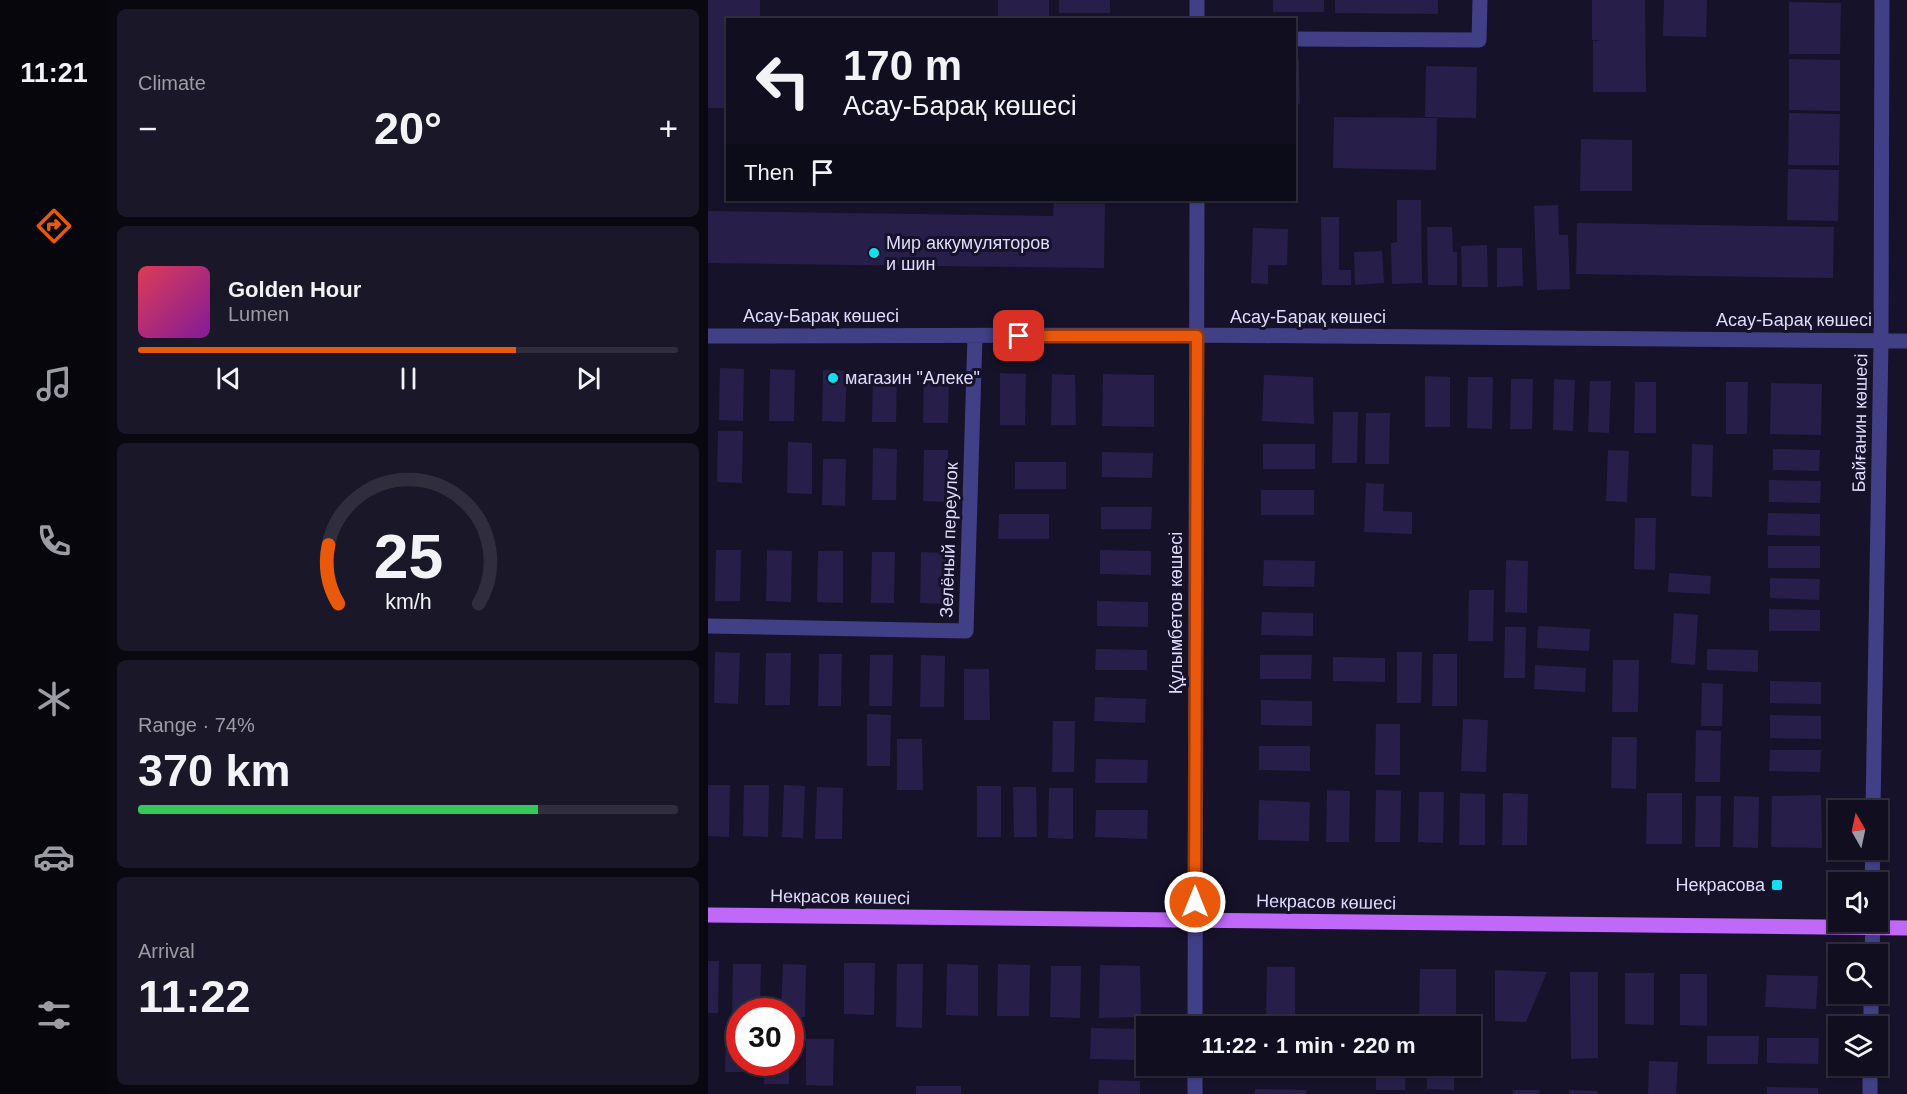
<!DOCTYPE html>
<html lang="en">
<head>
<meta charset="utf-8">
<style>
  :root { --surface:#100e1f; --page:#191728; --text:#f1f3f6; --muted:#9c9ca4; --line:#302e3d; --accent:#ea580c }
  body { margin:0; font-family:Arial,sans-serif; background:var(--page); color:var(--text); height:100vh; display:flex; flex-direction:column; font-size:22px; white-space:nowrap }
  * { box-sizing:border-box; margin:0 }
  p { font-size:20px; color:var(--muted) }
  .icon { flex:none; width:33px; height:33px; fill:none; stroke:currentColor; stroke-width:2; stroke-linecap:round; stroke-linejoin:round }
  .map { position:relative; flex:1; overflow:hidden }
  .side { display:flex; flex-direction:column; gap:9px; padding:9px; background:#090811; width:600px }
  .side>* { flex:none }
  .guide { position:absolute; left:18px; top:18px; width:570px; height:183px; border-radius:0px; box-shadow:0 2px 4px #0004,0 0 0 2px var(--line); background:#100e1f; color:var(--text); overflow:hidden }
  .needle { width:39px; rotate:351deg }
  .tools { position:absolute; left:1120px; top:800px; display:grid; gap:12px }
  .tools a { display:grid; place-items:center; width:60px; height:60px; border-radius:0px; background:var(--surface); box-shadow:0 2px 4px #0004,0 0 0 2px var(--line); font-size:30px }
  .speed { position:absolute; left:18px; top:998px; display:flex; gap:12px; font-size:30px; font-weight:700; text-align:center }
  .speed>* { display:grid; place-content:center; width:78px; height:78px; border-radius:50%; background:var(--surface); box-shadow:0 2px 4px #0004,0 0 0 2px var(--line); line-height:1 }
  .speed .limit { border:9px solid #d22; background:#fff; color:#111 }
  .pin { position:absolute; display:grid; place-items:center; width:51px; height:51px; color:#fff; margin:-26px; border-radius:12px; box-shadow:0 3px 9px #0006 }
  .me { position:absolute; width:66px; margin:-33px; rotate:0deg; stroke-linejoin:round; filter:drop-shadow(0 0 4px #0008) }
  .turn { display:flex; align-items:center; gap:21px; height:126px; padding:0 18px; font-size:27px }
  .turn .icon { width:78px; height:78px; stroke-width:2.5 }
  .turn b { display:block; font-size:42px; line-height:51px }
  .then { display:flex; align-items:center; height:57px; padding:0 18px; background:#0003; gap:12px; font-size:22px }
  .big { font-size:45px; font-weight:700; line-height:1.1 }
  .side .tile { flex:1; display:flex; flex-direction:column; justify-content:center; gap:9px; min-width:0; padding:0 21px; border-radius:9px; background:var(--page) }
  .side .dial { align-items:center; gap:0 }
  .dial svg { height:156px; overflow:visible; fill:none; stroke:var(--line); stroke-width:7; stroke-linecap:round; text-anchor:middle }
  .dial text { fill:var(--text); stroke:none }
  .song { display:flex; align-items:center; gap:18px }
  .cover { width:72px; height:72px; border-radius:9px; background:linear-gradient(135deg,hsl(350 70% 55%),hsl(290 70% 35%)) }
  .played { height:6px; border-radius:3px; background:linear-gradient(90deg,var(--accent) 70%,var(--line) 70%) }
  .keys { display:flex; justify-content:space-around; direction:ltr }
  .heat { display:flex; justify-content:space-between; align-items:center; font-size:33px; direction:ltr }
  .charge { height:9px; border-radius:4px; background:linear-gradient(90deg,#34c759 74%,var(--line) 0) }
  .trip { position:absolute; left:428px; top:1016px; width:345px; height:60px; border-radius:0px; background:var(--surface); box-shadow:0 2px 4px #0004,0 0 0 2px var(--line); font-weight:700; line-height:60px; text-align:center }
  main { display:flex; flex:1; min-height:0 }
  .tabs { display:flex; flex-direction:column; width:108px; justify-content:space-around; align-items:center; background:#06060c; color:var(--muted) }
  .tabs .icon { width:42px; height:42px }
  .tabs .active { color:var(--accent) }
  .tabs b { font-size:27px; color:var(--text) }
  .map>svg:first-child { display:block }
  .building { fill:#271f49 }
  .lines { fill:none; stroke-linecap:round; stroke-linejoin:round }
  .minor { stroke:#413f86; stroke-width:15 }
  .major { stroke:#c068f8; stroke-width:15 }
  .route-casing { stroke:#983908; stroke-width:15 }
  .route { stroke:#ea580c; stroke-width:10 }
  .poi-dot { fill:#11e0f4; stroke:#161229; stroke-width:2 }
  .labels { text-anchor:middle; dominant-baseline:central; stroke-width:6; stroke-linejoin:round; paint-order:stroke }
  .poi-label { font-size:18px; fill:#dfdcfd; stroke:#161229; text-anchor:start }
  .street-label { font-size:18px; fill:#dfdcfd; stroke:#161229 }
</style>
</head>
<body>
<main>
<nav class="tabs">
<b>11:21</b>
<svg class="icon active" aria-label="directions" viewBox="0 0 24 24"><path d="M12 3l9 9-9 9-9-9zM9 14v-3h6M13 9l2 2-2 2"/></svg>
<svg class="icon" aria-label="music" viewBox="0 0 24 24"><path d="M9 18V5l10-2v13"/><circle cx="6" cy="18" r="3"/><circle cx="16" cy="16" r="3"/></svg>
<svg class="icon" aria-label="phone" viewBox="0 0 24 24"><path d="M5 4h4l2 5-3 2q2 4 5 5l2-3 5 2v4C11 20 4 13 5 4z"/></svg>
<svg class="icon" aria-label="climate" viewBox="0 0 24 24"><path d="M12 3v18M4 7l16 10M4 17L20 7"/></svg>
<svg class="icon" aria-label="car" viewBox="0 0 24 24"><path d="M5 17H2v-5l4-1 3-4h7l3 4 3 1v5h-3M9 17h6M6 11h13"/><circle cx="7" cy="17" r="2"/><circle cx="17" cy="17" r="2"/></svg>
<svg class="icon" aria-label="filters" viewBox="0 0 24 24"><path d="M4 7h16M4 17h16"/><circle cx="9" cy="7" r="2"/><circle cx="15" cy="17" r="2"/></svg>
</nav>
<section class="side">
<div class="tile"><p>Climate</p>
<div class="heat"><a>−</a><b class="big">20°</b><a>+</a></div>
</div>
<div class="tile">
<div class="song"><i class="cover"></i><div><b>Golden Hour</b><p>Lumen</p></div></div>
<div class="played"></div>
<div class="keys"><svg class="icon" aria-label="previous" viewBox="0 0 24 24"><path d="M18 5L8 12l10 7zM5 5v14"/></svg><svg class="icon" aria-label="pause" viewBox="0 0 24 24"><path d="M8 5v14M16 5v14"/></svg><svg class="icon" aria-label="next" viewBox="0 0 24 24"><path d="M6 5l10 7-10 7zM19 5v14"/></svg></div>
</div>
<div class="tile dial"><svg viewBox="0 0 100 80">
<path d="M14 69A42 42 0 1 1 86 69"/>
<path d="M14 69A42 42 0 0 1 9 39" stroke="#ea580c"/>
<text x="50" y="56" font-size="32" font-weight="700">25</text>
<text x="50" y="72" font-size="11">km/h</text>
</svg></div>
<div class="tile"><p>Range · 74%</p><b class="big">370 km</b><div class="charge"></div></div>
<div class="tile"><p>Arrival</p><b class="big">11:22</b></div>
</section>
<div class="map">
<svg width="1199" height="1094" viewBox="0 0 1199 1094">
  <rect width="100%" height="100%" fill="#161229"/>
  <path class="building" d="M0,0h52v20h-32v88h-20z
    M290,0h51v20h-51z
    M351,0h51v13h-51z
    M565,0h51v12h-51z
    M627,0h103v14l-103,-1z
    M884,0h53l1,92h-53v-51l10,-1h-11z
    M956,0h43l-1,37 -43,-1z
    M1081,2l52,1 -1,51h-51z
    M591,59l1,45h-6v-44z
    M1081,59l51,1v51l-51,-1z
    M718,66l51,1 -1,51 -51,-1z
    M1081,113l51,1 -1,51h-51z
    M626,117l103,1 -1,52 -103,-2z
    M873,139l51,1v51h-52z
    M1080,169l51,1 -1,51 -51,-1z
    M89,200h51v3h-51z
    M346,200h51l-1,68 -396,-5v-52l345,5z
    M689,200h24l1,83 -30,1 -1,-41 6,-1z
    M850,205l1,30h9l2,54 -33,1 -3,-84z
    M613,217h18v53h12v15h-29z
    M869,223l257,4 -1,51 -257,-4z
    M719,227h25l1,25h4v33h-29z
    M545,228l35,1 -1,36h-19v19l-17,-1z
    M779,245l1,42h-26l-1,-41z
    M789,248h25l1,38 -26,1z
    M674,251l2,32 -29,2 -1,-33z
    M12,368l24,1 -1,52 -24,-1z
    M62,369l25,1 -1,51h-25z
    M115,370l24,1 -2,51 -23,-1z
    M165,371l24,1 -1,50h-24z
    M216,372h25l-1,51h-25z
    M292,373l26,1 -1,51h-25z
    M344,374l23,1 1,50h-25z
    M395,374l51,1v52l-52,-1z
    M556,375l49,2 1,47 -52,-3z
    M717,376l25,1v50h-25z
    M760,377h25l-1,52 -25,-1z
    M803,379h22l-1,50h-22z
    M846,379l21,1 -2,51 -20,-1z
    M882,381h21l-2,52 -21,-1z
    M927,382h21v51h-22z
    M1018,382h22l-1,52h-21z
    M1063,383l51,1 -1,51 -51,-1z
    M625,412h25l-1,51h-25z
    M658,413h24l-1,51h-24z
    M10,431h25l-1,52 -25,-1z
    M80,442l24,1v51l-25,-1z
    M555,444h52v25h-52z
    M984,444l21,1 -1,52 -21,-1z
    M165,448l24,1 -1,51h-24z
    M1065,449l47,1 -1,21 -46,-1z
    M216,450h24l-1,52 -24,-1z
    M900,450l21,1 -2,51 -21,-1z
    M394,452l51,1 -1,25 -50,-1z
    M115,459h23l-1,47 -23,-1z
    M307,462h51v27h-51z
    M1061,480l52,1 -1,22 -51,-1z
    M658,483l18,1 -1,27 29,1v22l-48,-2z
    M553,490h53v25h-53z
    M393,507h51l-1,22h-50z
    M1060,513l52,1v22l-53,-1z
    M291,514h50v25h-51z
    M927,518h21l-1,52 -21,-1z
    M1060,546h52v22h-52z
    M8,550h25l-1,51h-25z
    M59,550l25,1 -1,51 -25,-1z
    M392,550l51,1v24l-51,-1z
    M110,551h25v52l-26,-1z
    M164,552h23l-1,51h-23z
    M213,552l25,1 -1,51 -25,-1z
    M556,560l51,1 -1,26 -51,-1z
    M798,560l22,1 -1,52 -22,-1z
    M961,573l42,3 -1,18 -42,-2z
    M1062,578l50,1 -1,21 -49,-2z
    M761,590h25l-1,51h-25z
    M389,601l51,1v25l-51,-1z
    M1061,609l51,1v21h-51z
    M554,612l51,1v23l-52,-1z
    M966,613l24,2 -3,50 -24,-2z
    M830,626l52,3 -1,22 -52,-3z
    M797,627h21l-1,51h-21z
    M388,649l51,1v20h-52z
    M999,649l51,1v22l-51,-2z
    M7,652l25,1 -2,51 -24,-1z
    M689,652h25l-1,51h-24z
    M58,653h25l-1,52h-25z
    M111,654h23l-1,52h-23z
    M725,654h24v52h-25z
    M162,655h23l-1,51h-23z
    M213,655l24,1 -1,51h-24z
    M552,655h52l-1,24h-51z
    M625,657l52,1v24l-52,-1z
    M905,660h26l-1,52h-26z
    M827,665l51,3 -1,24 -51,-3z
    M256,669h25l1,51h-26z
    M1062,681l51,1v22l-51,-1z
    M994,683l21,1 -1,42h-21z
    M387,697l51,2 -1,24 -51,-2z
    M553,700l51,1v25l-51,-1z
    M159,714l24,1 -1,51h-23z
    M1062,715l51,1v23l-51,-1z
    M755,719l25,1 -2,52 -25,-1z
    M345,721h22l-1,51h-22z
    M668,724h24v51h-25z
    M988,730l25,1 -1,51h-25z
    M904,737h25l-1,52 -25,-1z
    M189,739h25l1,51h-26z
    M551,746h51v25l-51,-1z
    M1062,750h51l-1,22 -51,-1z
    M388,759l52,1 -1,23h-52z
    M0,785h22l-1,52 -21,-1z
    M36,785h25l-1,52 -25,-1z
    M76,785l21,1 -2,52 -21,-1z
    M269,786h24v51h-24z
    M109,787l26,1 -1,51h-27z
    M305,787h23l1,50h-23z
    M341,788h24v51l-25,-1z
    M619,790l23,1 -1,51h-23z
    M668,790l25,1 -1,51h-25z
    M711,792h25l-1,51 -25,-1z
    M752,793l25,1v51h-26z
    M795,793l25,1 -1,51h-25z
    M939,793h35v51h-36z
    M1113,795l1,53 -51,-1 1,-51z
    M988,796h25l-1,51h-25z
    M1026,796l25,1 -1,51 -25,-1z
    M551,800l51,2 -1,39 -51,-1z
    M388,810h52l-1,29 -52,-2z
    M0,961h11l-1,52h-10z
    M136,963h31l-1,52 -30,-1z
    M25,964h28l-1,47h-20v4h-8z
    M75,964l23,1 -1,52h-15v-6h-9z
    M189,964h26l-1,64 -26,-1z
    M239,964l31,1v51l-32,-1z
    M290,964l32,1 -1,51h-32z
    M392,965l40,1 1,51 -42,1z
    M343,966h30l-1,52 -30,-1z
    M559,967h28v52l-29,-1z
    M712,969h36v52h-37z
    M787,970l52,2 -21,50 -31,-1z
    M862,972h28v86l-27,1z
    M917,973h29v52l-29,-1z
    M972,974h27v52l-27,-1z
    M1059,975l51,1 -2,33 -51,-2z
    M383,1028l51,1 -1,31 -51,-1z
    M18,1036h14v26h13v10h-28z
    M999,1036h52l-1,28h-51z
    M1059,1038h52l-1,26 -51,-1z
    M98,1039h28l-1,47 -27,-1z
    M941,1061l29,1 -2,32h-28z
    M56,1062h25v22h-25z
    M546,1065h51v4l-51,-1z
    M668,1065h30l-1,25h-29z
    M719,1065h27v25l-27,-1z
    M391,1080l41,1v13h-42z
    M208,1086h45v8h-45z
    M1059,1087l51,1v6h-51z
    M547,1089l51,1v4h-51z
    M805,1090h27l-1,4h-26z
    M861,1090l29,1v3h-29z"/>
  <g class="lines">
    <path class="minor" d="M489,0v20
      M586,39l185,1 1,-40
      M0,336l489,-1 710,6
      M0,626l258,5 9,-295
      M1165,810l8,-469 1,-341
      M1164,882l1,-33
      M1164,954l1,-33
      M487,1026l2,-826
      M1163,1026v-33
      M487,1065v29
      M1162,1094v-29"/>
    <path class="major" d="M0,915l1199,13"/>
  </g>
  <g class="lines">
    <defs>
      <path id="route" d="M311,336h178l-2,566"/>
    </defs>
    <use href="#route" class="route-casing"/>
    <use href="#route" class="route"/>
  </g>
  <g class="poi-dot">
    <circle cx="166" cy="253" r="6"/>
    <circle cx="125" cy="378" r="6"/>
    <rect x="1063" y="879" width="12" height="12" rx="3"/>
  </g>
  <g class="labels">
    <g class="poi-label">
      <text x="178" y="243">Мир аккумуляторов<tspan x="178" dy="21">и шин</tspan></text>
      <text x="137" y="378">магазин "Алеке"</text>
      <text x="1057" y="885" text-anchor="end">Некрасова</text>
    </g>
    <g class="street-label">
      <text x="113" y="316">Асау-Барақ көшесі</text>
      <text x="600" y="317">Асау-Барақ көшесі</text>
      <text x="1086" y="320">Асау-Барақ көшесі</text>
      <text transform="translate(1152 423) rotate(-89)">Байғанин көшесі</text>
      <text transform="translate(241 540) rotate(-88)">Зелёный переулок</text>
      <text transform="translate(468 613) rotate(-90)">Құлымбетов көшесі</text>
      <text transform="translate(132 897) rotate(1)">Некрасов көшесі</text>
      <text transform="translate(618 902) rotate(1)">Некрасов көшесі</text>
    </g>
  </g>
</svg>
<div class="tools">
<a><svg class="needle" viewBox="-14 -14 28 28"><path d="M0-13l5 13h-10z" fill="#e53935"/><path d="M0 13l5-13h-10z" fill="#9c9ca4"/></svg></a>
<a><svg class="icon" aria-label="sound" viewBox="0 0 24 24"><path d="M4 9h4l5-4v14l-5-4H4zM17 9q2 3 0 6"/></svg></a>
<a><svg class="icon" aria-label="search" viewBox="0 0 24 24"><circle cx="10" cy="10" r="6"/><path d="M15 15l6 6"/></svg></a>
<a><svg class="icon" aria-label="layers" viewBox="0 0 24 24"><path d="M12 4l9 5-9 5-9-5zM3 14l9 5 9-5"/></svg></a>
</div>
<div class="speed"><div class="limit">30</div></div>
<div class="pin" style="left:311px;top:336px;background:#d93025"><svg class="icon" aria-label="arrive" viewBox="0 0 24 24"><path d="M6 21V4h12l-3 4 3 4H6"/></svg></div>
<svg class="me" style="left:487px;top:902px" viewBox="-20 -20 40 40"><circle r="17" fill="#ea580c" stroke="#fff" stroke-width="3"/><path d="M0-11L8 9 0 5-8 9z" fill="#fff"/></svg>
<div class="trip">11:22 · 1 min · 220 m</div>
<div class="guide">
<div class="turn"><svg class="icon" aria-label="left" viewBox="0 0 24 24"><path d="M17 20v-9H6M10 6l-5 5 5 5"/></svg><div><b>170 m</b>Асау-Барақ көшесі</div></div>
<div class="then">Then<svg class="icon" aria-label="arrive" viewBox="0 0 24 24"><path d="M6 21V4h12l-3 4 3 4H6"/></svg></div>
</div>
</div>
</main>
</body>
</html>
